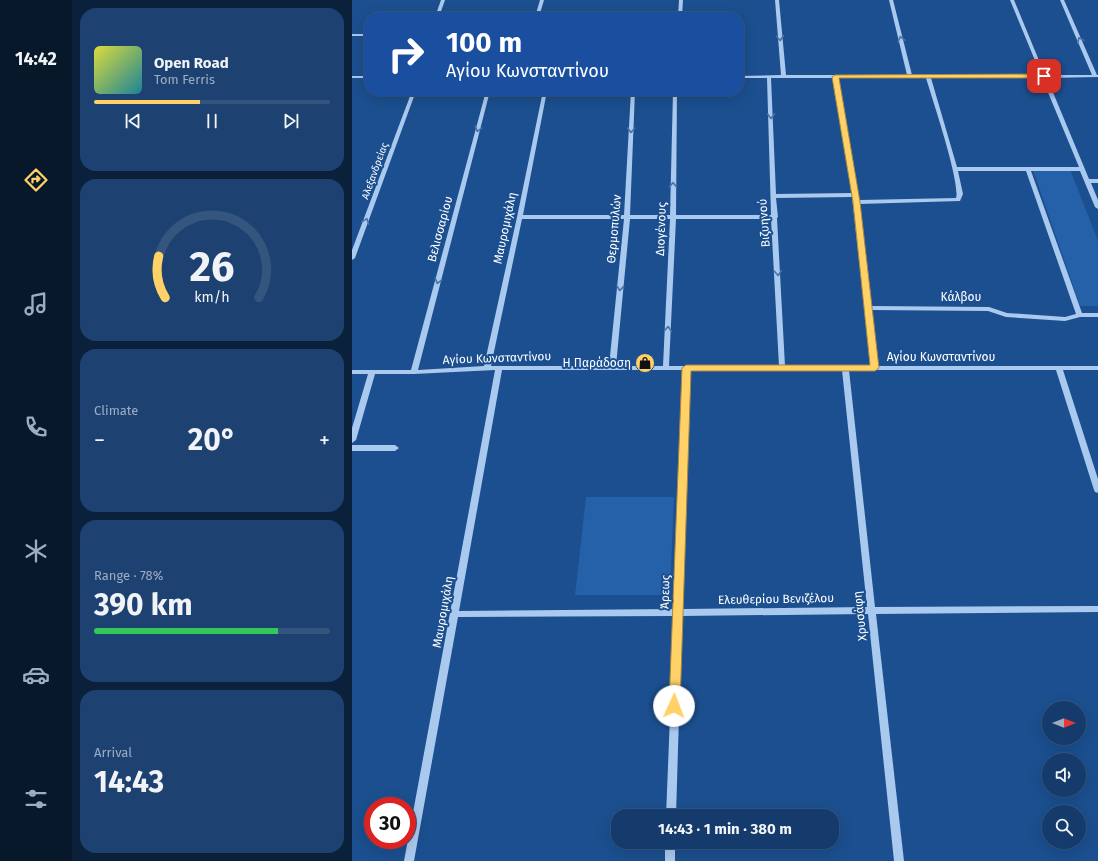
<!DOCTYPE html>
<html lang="en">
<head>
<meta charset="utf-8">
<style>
  :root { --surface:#143b6b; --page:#1d4271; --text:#f1f3f6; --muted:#9dadc1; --line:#33557e; --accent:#ffd166 }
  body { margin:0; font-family:"Fira Sans",sans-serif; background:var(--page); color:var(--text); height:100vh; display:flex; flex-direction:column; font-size:15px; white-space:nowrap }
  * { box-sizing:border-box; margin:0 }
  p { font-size:13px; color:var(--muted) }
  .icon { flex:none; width:22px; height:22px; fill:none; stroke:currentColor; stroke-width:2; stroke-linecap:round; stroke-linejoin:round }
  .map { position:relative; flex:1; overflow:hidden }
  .side { display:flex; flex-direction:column; gap:8px; padding:8px; background:#0b203b; width:280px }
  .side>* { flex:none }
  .top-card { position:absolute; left:12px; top:12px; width:380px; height:84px; border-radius:16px; box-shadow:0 4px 16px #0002,0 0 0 1px var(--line); background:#1a4fa0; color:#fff; overflow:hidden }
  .needle { width:26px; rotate:90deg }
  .fabs { position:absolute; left:690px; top:701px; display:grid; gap:8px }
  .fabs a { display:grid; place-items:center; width:44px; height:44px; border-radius:50%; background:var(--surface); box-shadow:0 4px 16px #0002,0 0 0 1px var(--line); font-size:20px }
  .speed { position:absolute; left:12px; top:797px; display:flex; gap:8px; font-size:20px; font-weight:700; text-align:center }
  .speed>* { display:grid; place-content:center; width:52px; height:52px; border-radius:50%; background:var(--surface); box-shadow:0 4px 16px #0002,0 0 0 1px var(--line); line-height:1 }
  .speed .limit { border:6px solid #d22; background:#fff; color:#111 }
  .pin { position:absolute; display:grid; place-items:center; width:34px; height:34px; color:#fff; margin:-17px; border-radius:8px; box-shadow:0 2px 6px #0006 }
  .me { position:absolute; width:44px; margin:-22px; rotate:2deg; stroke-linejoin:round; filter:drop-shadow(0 0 3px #0008) }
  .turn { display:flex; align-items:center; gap:14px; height:84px; padding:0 16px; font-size:18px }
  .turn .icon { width:52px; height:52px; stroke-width:2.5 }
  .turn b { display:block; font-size:28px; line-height:34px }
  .big { font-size:30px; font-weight:700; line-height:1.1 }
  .side .widget { flex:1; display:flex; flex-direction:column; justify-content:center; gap:6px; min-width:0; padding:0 14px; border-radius:16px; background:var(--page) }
  .side .dial { align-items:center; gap:0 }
  .dial svg { height:104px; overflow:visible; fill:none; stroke:var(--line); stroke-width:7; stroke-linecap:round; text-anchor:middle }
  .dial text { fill:var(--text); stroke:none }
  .song { display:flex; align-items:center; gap:12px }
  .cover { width:48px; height:48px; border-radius:6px; background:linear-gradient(135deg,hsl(60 70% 55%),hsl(190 70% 35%)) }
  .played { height:4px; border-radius:2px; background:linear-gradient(90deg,var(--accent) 45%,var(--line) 45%) }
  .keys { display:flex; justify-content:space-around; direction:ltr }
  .heat { display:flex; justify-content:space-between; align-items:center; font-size:22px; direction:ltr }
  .charge { height:6px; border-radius:3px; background:linear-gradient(90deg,#34c759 78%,var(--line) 0) }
  .trip { position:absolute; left:259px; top:809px; width:228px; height:40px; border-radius:16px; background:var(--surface); box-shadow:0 4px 16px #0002,0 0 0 1px var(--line); font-weight:700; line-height:40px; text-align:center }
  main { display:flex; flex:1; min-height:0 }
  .dock { display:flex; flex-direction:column; width:72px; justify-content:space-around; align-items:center; background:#08182b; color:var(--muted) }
  .dock .icon { width:28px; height:28px }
  .dock .selected { color:var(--accent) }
  .dock b { font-size:18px; color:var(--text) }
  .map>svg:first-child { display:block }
  .green { fill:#2461a8 }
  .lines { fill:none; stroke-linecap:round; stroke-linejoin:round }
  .minor { fill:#a9c9ee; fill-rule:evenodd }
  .oneway { stroke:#4674ac }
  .route { fill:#ffd166; stroke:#a68842 }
  .labels { text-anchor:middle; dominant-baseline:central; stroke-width:4; stroke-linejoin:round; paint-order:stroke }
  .far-street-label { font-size:10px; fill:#fff; stroke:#1b4f8f }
  .street-label { font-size:12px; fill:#fff; stroke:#1b4f8f }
  .poi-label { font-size:12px; fill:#fff; stroke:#1b4f8f; text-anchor:end }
</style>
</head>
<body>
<main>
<nav class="dock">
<b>14:42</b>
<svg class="icon selected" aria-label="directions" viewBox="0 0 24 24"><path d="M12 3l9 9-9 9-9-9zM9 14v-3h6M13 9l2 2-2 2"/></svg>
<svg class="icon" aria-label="music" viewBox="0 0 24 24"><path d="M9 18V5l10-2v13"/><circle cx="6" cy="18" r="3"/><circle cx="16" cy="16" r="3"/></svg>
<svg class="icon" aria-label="phone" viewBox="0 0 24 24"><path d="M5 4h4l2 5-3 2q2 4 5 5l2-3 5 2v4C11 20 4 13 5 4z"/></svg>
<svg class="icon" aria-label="climate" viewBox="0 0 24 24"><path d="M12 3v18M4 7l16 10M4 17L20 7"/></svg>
<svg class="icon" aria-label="car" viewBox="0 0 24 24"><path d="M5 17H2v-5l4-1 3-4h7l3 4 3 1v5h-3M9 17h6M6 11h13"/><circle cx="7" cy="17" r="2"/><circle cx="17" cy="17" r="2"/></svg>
<svg class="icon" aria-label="filters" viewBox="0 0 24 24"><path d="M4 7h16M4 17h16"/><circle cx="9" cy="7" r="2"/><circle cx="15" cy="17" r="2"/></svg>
</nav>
<section class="side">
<div class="widget">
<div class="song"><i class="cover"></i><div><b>Open Road</b><p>Tom Ferris</p></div></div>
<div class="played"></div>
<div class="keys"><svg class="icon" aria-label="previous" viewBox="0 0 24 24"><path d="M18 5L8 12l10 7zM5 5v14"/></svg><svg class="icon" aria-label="pause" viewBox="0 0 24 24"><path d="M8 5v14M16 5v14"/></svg><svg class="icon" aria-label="next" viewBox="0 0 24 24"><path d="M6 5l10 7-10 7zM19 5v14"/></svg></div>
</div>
<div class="widget dial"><svg viewBox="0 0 100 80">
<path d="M14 69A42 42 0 1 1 86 69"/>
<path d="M14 69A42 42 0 0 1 9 37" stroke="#ffd166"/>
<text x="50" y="56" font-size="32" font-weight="700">26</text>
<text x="50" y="72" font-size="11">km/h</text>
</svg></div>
<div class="widget"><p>Climate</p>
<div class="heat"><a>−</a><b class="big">20°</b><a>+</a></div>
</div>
<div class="widget"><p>Range · 78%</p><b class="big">390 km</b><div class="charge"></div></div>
<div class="widget"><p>Arrival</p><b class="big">14:43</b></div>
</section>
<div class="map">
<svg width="746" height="861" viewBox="0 0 746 861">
  <rect width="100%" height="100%" fill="#1b4f8f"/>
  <path class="green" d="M718,169l28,72v65h-18l-47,-136z
    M234,497h88l-4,98h-95z"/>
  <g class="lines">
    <path class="minor" d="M89,0h4l-6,17h-4z
      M188,0h4l-5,17h-4z
      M327,0h4l-1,17h-4z
      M423,0h4l7,75h121l-18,-75h4l19,75h129l-31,-75h4l31,75h47l-32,-75h4l33,75h1v2l-51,1 42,101h9v4h-7l7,17v9l-3,-2 -15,-36h-49l51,142h16v4h-18l-15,4 -59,-4 -18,-6 -117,-1 7,56h220v4h-35l35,109v14l-3,-1 -1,-2 -38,-120h-207l26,237 223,-1v6l-222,2 28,247h-10l-26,-247 -186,2 -6,200h-10l8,-200 -216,1 -44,244h-10l91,-491 -81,4h-39l-19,66 -4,3v-15l16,-54h-16v-4h59l75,-279h4l-72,279 66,-4 33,-149 26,-126h4l-24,124h101l7,-124h4l-5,124h40l3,-124h4l-1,124h95l-4,-137h-28v-2l42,-1zM419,78h62l19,115 -76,1zM486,78h88c6,20 35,106 30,120l-97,2 -1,-4 1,-1 -2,-1zM579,78h111l37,89h-122zM606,171h68l50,143 -11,3 -58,-4 -18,-6 -118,-1 -12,-102 101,-3 3,-7zM500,197l19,169h-86l-8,-148 1,-1 -2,-19zM170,219h102l-15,147h-118zM278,219h40l-7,147h-47zM324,219h95l8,147h-110zM150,370h181l-9,239 -215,2zM337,370h153l25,237 -185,2z
      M0,34h17v2h-17z
      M0,76h17v2h-17z
      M60,91h4l-61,167 -3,2v-10z
      M0,445h43l4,3 -4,3h-43z
      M313,842h10v19h-10z"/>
  </g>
  <defs><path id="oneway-chevron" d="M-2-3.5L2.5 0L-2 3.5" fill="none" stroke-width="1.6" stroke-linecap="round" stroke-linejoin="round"/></defs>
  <g class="oneway">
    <use href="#oneway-chevron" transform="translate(428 38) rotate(85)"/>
    <use href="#oneway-chevron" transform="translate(549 39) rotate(-104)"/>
    <use href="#oneway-chevron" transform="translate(728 40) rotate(-114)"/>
    <use href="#oneway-chevron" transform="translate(419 116) rotate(89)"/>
    <use href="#oneway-chevron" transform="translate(126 129) rotate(105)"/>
    <use href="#oneway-chevron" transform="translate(279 130) rotate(93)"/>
    <use href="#oneway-chevron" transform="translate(321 185) rotate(-89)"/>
    <use href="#oneway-chevron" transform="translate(14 221) rotate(-70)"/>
    <use href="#oneway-chevron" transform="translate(426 273) rotate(87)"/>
    <use href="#oneway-chevron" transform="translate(86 281) rotate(105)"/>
    <use href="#oneway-chevron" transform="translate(268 288) rotate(96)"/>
    <use href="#oneway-chevron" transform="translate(316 329) rotate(-87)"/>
  </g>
  <path class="route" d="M692,74l2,1v3h-207l21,124 19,166 -4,3h-184l-11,335 -2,4 -4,1 -3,-1 -2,-4 13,-338 4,-3h184l-17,-163 -21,-125 3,-2z"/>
  <defs>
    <symbol id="shop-disc" viewBox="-11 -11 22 22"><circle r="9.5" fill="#ffd166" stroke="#1b4f8f"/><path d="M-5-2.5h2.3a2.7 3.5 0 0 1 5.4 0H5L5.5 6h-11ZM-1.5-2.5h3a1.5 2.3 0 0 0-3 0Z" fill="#111"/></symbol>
  </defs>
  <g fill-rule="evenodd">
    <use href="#shop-disc" x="282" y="352" width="22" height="22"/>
  </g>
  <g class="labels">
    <g class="far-street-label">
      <text transform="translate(23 171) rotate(-70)">Αλεξανδρείας</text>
    </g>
    <g class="street-label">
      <text transform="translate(412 223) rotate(-94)">Βιζυηνού</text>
      <text transform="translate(153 228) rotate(-78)">Μαυρομιχάλη</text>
      <text transform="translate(88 229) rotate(-75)">Βελισσαρίου</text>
      <text transform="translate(262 229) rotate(-85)">Θερμοπυλών</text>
      <text transform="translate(309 229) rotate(-88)">Διογένους</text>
      <text x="609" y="297">Κάλβου</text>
      <text x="589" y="357">Αγίου Κωνσταντίνου</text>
      <text transform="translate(145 358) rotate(-2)">Αγίου Κωνσταντίνου</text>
      <text transform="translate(313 592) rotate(-88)">Άρεως</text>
      <text transform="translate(424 599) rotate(-1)">Ελευθερίου Βενιζέλου</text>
      <text transform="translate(91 612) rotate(-80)">Μαυρομιχάλη</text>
      <text transform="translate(508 616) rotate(-96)">Χρυσάφη</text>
    </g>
    <g class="poi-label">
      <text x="279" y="363">Η Παράδοση</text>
    </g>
  </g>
</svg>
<div class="fabs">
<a><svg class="needle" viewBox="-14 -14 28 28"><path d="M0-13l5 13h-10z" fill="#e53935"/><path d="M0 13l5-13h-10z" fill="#9dadc1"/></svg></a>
<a><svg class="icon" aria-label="sound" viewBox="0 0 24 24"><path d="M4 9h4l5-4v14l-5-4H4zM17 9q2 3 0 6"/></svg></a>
<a><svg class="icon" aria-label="search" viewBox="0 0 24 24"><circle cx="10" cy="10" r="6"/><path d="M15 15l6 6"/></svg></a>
</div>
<div class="speed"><div class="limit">30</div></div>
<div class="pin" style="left:692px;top:76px;background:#d93025"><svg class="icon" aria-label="arrive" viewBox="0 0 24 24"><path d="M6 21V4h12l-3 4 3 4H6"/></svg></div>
<svg class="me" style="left:322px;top:706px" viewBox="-20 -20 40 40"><circle r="19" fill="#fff"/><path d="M0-13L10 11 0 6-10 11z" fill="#ffd166"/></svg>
<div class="trip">14:43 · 1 min · 380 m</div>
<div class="top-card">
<div class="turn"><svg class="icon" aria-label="right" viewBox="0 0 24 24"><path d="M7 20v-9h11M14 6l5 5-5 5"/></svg><div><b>100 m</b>Αγίου Κωνσταντίνου</div></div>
</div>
</div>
</main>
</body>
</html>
